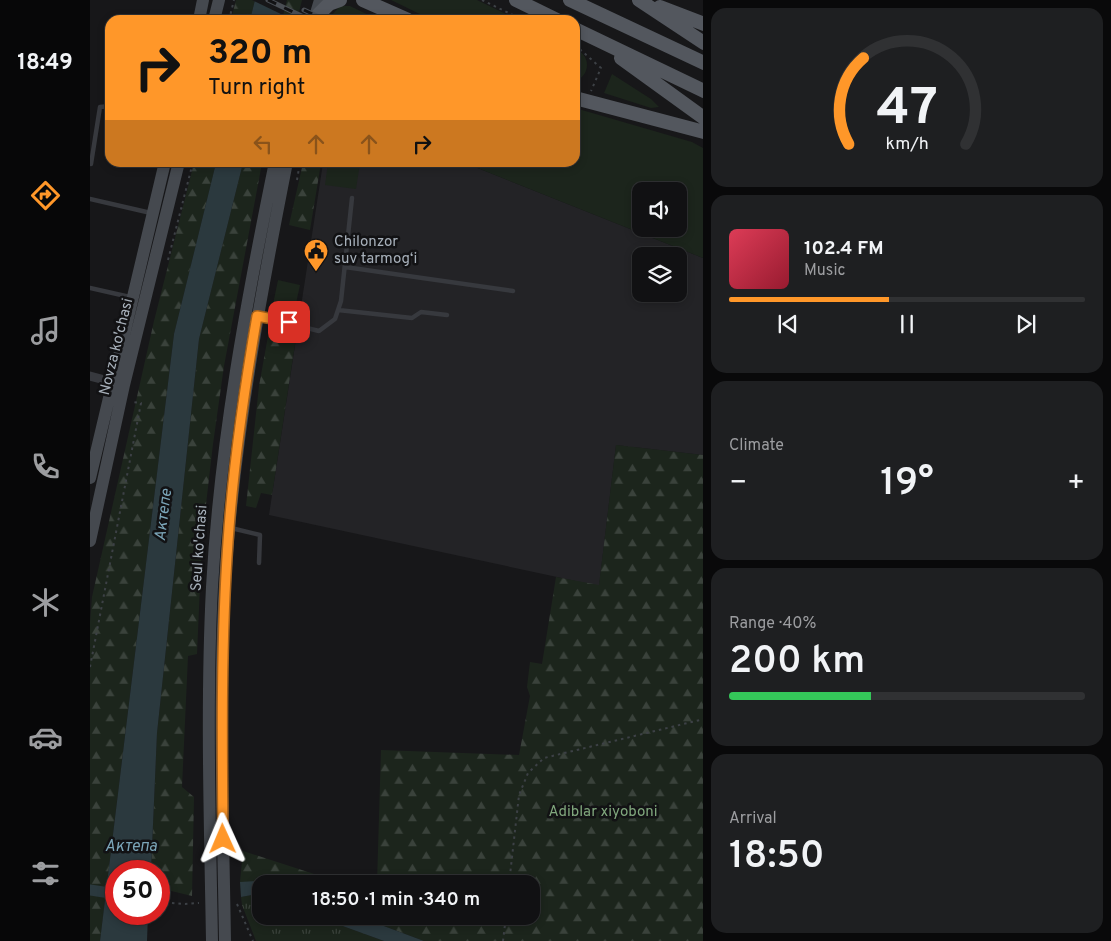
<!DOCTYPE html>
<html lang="en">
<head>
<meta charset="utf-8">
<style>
  :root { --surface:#111113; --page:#1e1f21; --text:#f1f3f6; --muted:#9c9da0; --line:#303133; --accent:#ff9729 }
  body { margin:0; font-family:Overpass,sans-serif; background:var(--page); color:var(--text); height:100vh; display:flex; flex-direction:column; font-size:19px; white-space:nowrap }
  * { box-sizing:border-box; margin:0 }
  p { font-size:16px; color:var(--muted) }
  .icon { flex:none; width:28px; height:28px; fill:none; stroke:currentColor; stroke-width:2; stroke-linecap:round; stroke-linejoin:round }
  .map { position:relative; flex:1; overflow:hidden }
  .drawer { display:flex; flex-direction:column; gap:8px; padding:8px; background:#09090a; width:408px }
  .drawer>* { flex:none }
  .banner { position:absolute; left:15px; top:15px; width:475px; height:152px; border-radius:15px; box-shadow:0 2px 8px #0003,0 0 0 1px var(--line); background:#ff9729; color:#111; overflow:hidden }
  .controls { position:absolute; left:542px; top:182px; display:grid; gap:10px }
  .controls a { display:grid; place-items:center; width:55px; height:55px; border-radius:10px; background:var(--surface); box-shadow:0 2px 8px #0003,0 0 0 1px var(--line); font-size:25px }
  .speed { position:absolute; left:15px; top:860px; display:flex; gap:10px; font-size:25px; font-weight:700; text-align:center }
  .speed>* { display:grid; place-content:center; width:65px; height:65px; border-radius:50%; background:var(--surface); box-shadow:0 2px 8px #0003,0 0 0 1px var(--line); line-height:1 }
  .speed .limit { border:8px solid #d22; background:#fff; color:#111 }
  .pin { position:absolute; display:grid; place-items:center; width:42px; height:42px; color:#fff; margin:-21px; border-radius:10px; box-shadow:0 2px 8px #0006 }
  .me { position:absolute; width:55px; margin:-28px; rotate:359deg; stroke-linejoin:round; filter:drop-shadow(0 0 4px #0008) }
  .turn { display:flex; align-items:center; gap:18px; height:105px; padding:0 20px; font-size:22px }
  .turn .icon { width:65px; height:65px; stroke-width:2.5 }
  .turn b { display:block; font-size:35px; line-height:42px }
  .lanes { display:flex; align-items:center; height:48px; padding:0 20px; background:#0003; justify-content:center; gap:25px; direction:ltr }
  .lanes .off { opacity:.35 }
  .big { font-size:38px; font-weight:600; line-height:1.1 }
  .drawer .card { flex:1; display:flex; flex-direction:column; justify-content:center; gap:8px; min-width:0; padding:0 18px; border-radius:15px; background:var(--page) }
  .drawer .dial { align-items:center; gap:0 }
  .dial svg { height:130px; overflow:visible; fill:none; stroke:var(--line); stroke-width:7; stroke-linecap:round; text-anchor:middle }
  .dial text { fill:var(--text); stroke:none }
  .song { display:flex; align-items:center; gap:15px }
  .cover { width:60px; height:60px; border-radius:8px; background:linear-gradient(135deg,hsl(350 70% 55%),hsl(350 70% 35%)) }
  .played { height:5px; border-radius:2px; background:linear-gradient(90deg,var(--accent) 45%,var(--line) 45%) }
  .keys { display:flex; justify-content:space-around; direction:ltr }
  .heat { display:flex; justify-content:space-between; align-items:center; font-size:28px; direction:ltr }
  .charge { height:8px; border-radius:4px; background:linear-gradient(90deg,#34c759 40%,var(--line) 0) }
  .trip { position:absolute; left:162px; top:875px; width:288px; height:50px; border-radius:15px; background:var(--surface); box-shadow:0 2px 8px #0003,0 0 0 1px var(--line); font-weight:600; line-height:50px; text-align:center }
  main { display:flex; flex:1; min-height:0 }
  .tab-bar { display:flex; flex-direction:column; width:90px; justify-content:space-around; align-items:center; background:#070708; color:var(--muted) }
  .tab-bar .icon { width:35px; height:35px }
  .tab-bar .active { color:var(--accent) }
  .tab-bar b { font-size:22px; color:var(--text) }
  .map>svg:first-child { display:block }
  .built { fill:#232326; fill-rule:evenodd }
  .green { fill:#1c251c; fill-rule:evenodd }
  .forest { fill:url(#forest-firs) }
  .park { fill:url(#park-tufts) }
  .water { fill:#2b393e }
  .pier { fill:#171719 }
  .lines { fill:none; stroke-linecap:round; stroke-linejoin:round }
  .canal { stroke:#2b393e; stroke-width:11 }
  .path { stroke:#3d4146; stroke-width:2; stroke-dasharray:2.5 4; stroke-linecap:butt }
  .lane { stroke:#37393e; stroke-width:4.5 }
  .street { stroke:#37393e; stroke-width:9 }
  .secondary { stroke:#45494f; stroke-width:12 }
  .primary { stroke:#53575e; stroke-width:14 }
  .rail-casing { stroke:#4a4e54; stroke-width:5 }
  .rail { stroke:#121214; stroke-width:3; stroke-dasharray:9; stroke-linecap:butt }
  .route-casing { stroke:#a6621b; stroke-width:12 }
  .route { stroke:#ff9729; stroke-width:9 }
  .labels { text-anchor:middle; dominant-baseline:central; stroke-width:5; stroke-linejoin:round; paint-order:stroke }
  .poi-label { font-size:15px; fill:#a7b0ba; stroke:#121214; text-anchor:start }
  .street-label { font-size:15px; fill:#a7b0ba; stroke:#121214 }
  .park-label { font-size:15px; fill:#80a77d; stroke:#121214 }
  .water-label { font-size:16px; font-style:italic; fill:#7ba5b8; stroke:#121214 }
</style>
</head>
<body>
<main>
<nav class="tab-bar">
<b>18:49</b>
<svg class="icon active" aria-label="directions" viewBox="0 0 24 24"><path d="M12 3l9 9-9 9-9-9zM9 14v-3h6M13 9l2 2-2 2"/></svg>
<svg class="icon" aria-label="music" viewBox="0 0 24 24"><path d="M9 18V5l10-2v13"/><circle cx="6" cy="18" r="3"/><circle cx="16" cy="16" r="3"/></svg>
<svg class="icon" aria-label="phone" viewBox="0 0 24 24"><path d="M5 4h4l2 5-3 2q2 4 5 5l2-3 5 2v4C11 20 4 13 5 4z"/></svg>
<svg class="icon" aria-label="climate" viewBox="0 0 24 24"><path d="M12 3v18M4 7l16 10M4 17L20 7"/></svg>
<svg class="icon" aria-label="car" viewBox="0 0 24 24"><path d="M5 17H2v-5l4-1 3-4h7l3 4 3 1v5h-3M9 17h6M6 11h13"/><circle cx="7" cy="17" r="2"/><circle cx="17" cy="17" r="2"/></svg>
<svg class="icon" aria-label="filters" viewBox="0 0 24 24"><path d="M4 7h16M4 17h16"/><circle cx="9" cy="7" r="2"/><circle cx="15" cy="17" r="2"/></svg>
</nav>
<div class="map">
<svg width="614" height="941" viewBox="0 0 614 941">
  <defs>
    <pattern id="forest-firs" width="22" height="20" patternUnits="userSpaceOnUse" patternTransform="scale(1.25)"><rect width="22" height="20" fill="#1c251c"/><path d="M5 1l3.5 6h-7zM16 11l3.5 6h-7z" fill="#3a423b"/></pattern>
    <pattern id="park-tufts" width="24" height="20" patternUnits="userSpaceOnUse" patternTransform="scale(1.25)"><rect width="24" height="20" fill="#1c251c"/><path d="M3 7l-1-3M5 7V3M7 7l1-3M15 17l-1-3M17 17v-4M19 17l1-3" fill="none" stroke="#3a423b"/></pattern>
  </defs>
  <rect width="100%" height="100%" fill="#171719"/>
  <path class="built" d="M233,163h142l238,95v197l-87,-10 -17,141 -330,-71zM551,256h38v38h-38z"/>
  <path class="green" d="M301,0h86l41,20h-86z
    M250,6h10l29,14h-39l-9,-4z
    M485,48c16,8 16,26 0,34z
    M522,74l39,25 8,8 -8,1 -47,-15z
    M485,108l117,34 11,6v110l-238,-95 110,-1zM589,191v38h-38v-38z
    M238,163h32l-4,26 -31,-4z
    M188,280l22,5 -6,28 -22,-4z"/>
  <path class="forest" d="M146,0h19l-5,20h-19z
    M194,0h18l-5,20h-18z
    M104,163h22l-42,171 -74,607h-10v-319l2,-25 62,-276z
    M153,163h19l-38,203 -11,78 -11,95 -5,115 -9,2 -6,131 12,10 -2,99 -33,-8v-17h-8l6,-138 42,-394z
    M213,163h18l-11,67 -21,-5z
    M180,325l27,6 -25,164 -11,-2 -5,15 -10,-2 13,-120z
    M526,445l87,10v486h-279l-67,-25h174v-32h-154l4,-134 138,5 11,-59 -3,-9 3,-25 12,2 14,-87 43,8z
    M153,851l102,33 -105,-2z"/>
  <path class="park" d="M162,895l9,3v18h54l69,25h-128l-14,-36 -1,-8z"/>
  <path class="water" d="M165,0h29l-5,20h-29z
    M126,163h27l-44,176 -42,394 -6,138h-35v43h32l-1,27h-47l74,-607z
    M166,881l12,3h-7v14l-9,-3 -11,2 -1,-15z
    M225,916h42l67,25h-40z"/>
  <path class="pier" d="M162,0h35l-4,15z"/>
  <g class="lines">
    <path class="canal" d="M0,890l26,4"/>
    <path class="path" d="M392,0l41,20
      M96,20l1,-6
      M139,20l5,-20
      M485,45l26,23 -10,23
      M207,180l3,-18
      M78,260l25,-98
      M0,667l51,-264 -8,-1
      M419,884l10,-89 9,-22 16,-15 160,-39
      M69,902l26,2 14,-1
      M147,904l16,37
      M413,941l3,-25"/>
    <path class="lane" d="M1,164l9,-57 10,-1
      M0,199l61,14
      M255,267l168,24
      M0,288l40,9
      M248,310l74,8 9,-6 26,3
      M168,316l61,15 16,-12 6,-18 11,-103
      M141,528l29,7 -1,28"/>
    <path class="street" d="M0,376l26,7"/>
    <path class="secondary" d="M109,20l4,-20
      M124,20l5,-20
      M224,20l6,-20
      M0,478l75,-316
      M0,541l34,-156 55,-223
      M122,941c-2,-118 -6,-236 0,-354 8,-144 34,-284 63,-425
      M135,941c-2,-134 -8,-268 3,-401 11,-128 34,-252 59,-378"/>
    <path class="primary" d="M273,0l45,20
      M426,0l41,20
      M480,0l134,63
      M549,0l65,43
      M570,7l44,17
      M224,19l15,-15 11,-4
      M485,29l129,62
      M531,58l83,60
      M485,98l129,34"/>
    <defs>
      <path id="rail" d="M178,0l42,20
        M214,10l21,10"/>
    </defs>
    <use href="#rail" class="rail-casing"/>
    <use href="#rail" class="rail"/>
  </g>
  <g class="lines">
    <defs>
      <path id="route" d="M133,839c-1,-99 -2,-198 5,-297 5,-76 16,-151 29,-226l32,6"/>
    </defs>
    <use href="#route" class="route-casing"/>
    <use href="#route" class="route"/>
  </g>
  <defs>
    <symbol id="civic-pin" viewBox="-11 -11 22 30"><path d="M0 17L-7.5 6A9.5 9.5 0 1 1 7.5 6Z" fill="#ff9729" stroke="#121214"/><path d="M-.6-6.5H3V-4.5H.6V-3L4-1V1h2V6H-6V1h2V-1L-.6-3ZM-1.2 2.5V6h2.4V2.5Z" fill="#111"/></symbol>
  </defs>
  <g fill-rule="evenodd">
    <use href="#civic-pin" x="212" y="237" width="28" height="38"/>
  </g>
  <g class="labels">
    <g class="poi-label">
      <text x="244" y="242">Chilonzor<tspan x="244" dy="17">suv tarmog‘i</tspan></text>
    </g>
    <g class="street-label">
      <text transform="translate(27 347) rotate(-76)">Novza ko'chasi</text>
      <text transform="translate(110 548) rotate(-86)">Seul ko'chasi</text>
    </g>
    <g class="park-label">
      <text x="513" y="812">Adiblar xiyoboni</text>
    </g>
    <g class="water-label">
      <text transform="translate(74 515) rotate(-83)">Актепе</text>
      <text x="41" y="847">Актепа</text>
    </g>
  </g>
</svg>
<div class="controls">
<a><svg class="icon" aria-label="sound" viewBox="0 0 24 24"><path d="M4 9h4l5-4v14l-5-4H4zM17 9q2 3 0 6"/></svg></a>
<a><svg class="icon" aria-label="layers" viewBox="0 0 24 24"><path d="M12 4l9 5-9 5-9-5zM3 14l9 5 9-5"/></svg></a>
</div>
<div class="speed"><div class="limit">50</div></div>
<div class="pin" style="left:199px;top:322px;background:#d93025"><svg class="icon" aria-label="arrive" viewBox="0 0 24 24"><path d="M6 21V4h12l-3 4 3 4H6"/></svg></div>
<svg class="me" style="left:133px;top:839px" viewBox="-20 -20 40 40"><path d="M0-17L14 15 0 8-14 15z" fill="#ff9729" stroke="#fff" stroke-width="4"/></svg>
<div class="trip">18:50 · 1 min · 340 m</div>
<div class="banner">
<div class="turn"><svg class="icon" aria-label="right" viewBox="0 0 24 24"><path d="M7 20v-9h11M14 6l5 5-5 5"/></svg><div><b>320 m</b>Turn right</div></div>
<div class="lanes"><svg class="icon off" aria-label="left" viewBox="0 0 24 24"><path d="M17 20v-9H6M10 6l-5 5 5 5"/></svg><svg class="icon off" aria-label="ahead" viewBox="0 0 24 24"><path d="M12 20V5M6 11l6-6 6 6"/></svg><svg class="icon off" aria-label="ahead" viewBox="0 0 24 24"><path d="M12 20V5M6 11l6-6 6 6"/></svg><svg class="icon" aria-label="right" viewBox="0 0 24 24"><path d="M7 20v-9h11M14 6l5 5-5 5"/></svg></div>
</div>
</div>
<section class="drawer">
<div class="card dial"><svg viewBox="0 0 100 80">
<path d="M14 69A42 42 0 1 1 86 69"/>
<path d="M14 69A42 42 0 0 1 23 16" stroke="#ff9729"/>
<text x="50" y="56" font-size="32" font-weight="700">47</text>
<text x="50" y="72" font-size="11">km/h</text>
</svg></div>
<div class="card">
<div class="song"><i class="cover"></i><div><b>102.4 FM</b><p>Music</p></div></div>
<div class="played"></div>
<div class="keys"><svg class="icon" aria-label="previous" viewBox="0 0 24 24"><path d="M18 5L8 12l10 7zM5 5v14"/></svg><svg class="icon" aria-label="pause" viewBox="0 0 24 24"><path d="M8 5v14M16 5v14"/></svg><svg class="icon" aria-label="next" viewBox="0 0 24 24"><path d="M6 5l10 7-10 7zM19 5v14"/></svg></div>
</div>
<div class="card"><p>Climate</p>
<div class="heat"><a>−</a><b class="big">19°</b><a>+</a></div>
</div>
<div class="card"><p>Range · 40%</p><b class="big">200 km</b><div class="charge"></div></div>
<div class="card"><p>Arrival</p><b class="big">18:50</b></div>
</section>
</main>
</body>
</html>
